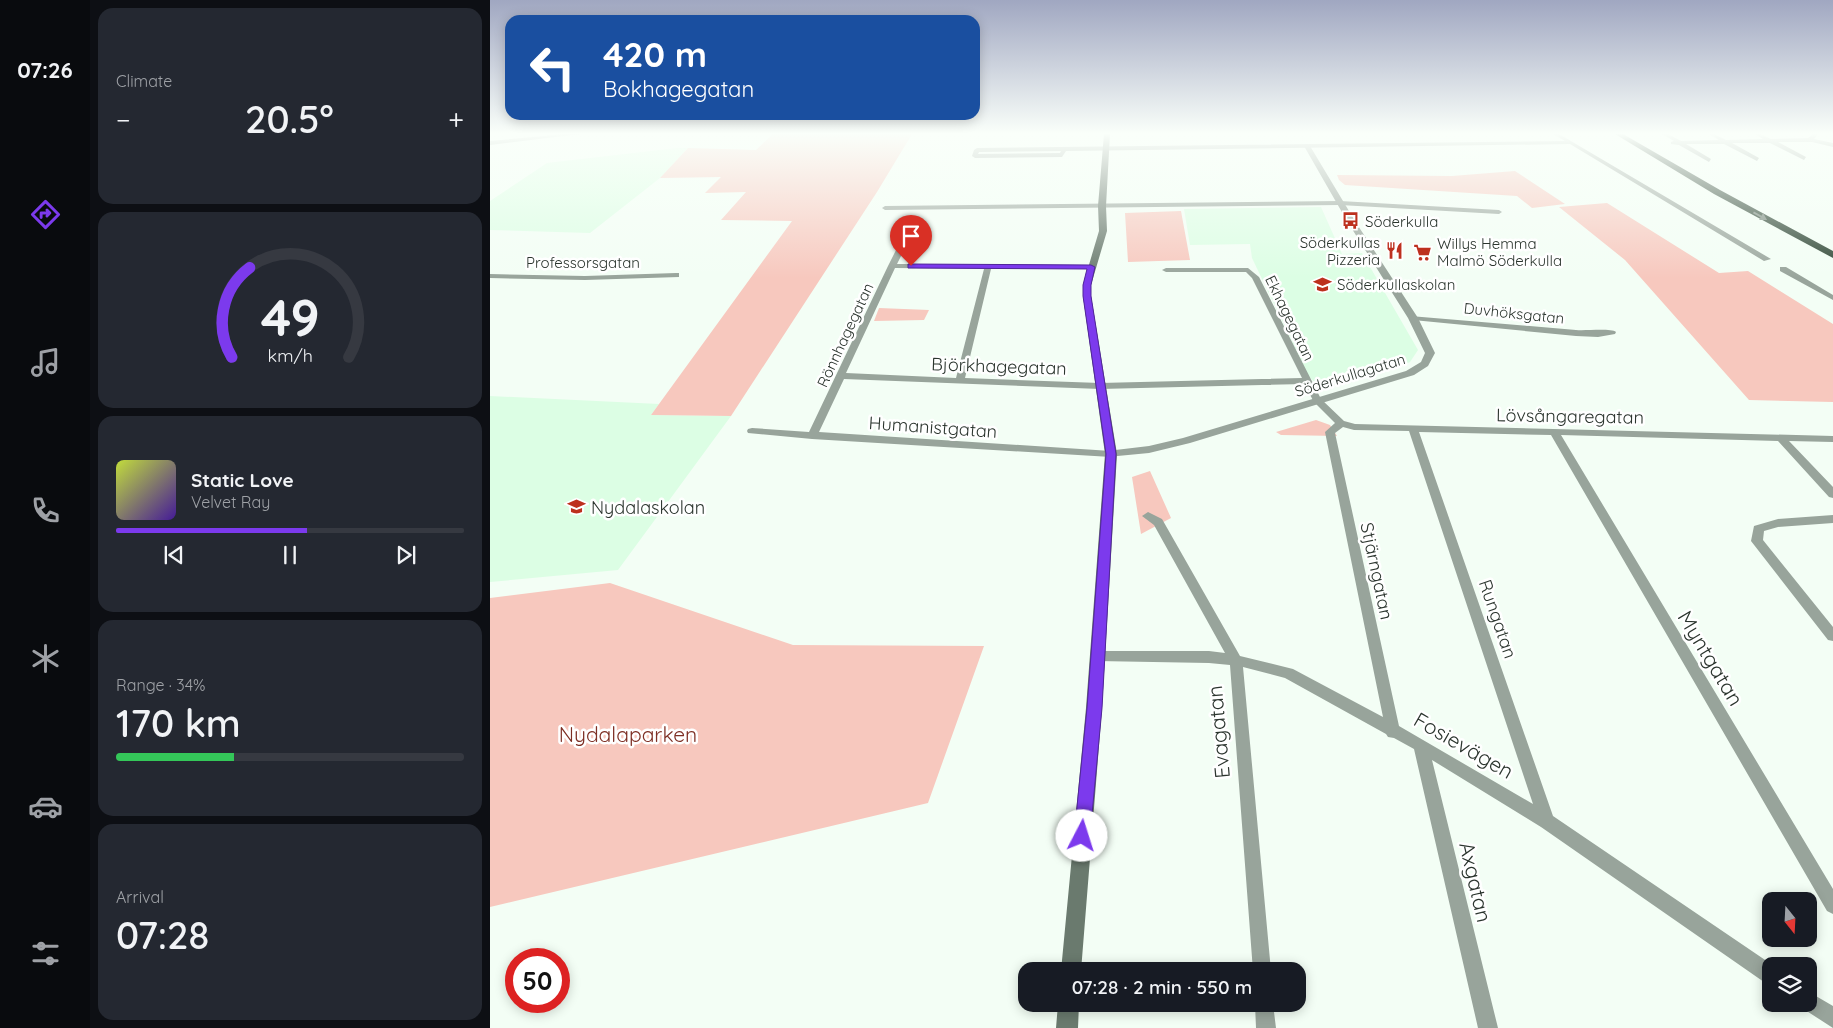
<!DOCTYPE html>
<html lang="en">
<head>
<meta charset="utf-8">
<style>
  :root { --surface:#171b24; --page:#242831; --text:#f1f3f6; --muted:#9ea1a6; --line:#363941; --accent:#7c3aed }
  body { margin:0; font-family:Quicksand,sans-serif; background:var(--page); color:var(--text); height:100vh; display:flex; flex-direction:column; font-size:19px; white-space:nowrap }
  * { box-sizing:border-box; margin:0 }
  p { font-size:16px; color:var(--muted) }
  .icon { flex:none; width:28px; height:28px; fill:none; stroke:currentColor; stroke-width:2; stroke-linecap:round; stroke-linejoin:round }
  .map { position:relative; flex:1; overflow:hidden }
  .drawer { display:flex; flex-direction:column; gap:8px; padding:8px; background:#0d0f14; width:400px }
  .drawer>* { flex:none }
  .top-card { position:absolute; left:15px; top:15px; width:475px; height:105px; border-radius:15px; box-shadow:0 2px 12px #0003; background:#1a4fa0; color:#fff; overflow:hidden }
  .needle { width:32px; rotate:162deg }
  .fabs { position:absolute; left:1272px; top:892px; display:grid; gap:10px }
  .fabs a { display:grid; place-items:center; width:55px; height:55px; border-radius:10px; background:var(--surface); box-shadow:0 2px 12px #0003; font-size:25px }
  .speed { position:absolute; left:15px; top:948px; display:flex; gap:10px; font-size:25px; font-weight:700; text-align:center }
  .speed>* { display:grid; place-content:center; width:65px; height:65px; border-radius:50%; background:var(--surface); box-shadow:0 2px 12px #0003; line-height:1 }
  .speed .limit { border:8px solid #d22; background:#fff; color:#111 }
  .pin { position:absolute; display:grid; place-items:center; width:42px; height:42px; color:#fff; margin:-51px -21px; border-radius:50% 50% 50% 0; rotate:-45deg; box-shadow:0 0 5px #0007 }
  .pin .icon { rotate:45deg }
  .me { position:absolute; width:55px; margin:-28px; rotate:5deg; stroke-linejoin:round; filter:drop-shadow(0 0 4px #0008) }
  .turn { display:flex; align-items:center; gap:18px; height:105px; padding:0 15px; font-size:22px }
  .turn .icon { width:65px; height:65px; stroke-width:2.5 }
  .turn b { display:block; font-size:35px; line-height:42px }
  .big { font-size:38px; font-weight:600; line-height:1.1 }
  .drawer .widget { flex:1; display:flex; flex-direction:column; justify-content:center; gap:8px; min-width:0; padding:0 18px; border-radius:15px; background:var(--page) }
  .drawer .dial { align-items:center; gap:0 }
  .dial svg { height:130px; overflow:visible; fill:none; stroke:var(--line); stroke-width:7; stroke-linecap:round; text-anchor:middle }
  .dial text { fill:var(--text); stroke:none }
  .song { display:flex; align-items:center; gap:15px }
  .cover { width:60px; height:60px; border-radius:8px; background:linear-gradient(135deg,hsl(70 70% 55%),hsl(260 70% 35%)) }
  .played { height:5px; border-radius:2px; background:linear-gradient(90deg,var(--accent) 55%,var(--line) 55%) }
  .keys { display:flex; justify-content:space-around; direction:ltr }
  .heat { display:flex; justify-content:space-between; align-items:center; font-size:28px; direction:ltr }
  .charge { height:8px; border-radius:4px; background:linear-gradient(90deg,#34c759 34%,var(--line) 0) }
  .trip { position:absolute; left:528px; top:962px; width:288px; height:50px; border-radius:15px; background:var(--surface); box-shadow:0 2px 12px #0003; font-weight:600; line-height:50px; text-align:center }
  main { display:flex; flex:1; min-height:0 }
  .menu { display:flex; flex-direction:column; width:90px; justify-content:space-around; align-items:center; background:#090b0e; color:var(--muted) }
  .menu .icon { width:35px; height:35px }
  .menu .selected { color:var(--accent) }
  .menu b { font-size:22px; color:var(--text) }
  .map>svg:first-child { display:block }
  .built { fill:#dcfee4 }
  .green { fill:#f7c8be }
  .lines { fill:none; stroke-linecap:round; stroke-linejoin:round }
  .minor { fill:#98a49b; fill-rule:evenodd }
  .tertiary { fill:#98a49b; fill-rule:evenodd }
  .secondary { fill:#6a7a6e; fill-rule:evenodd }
  .motorway { fill:#2e4534; fill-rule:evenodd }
  .oneway { fill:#77867b }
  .route { fill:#7c3aed; stroke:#51269a }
  .labels { text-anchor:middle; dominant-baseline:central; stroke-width:5; stroke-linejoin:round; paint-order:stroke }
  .far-poi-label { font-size:15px; fill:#2b352e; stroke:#fff; text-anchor:start }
  .far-street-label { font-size:15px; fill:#2b352e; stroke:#fff }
  .street-label { font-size:18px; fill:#2b352e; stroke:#fff }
  .poi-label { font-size:18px; fill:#2b352e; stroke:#fff; text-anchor:start }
  .near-street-label { font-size:21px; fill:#2b352e; stroke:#fff }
  .near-park-label { font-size:21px; fill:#7e2f24; stroke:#fff }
</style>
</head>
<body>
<main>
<nav class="menu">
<b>07:26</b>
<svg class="icon selected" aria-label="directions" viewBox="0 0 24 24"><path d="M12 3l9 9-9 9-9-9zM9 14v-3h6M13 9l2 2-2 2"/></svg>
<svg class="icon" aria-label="music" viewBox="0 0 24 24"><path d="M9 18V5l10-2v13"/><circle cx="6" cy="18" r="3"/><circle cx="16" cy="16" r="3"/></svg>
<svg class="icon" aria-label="phone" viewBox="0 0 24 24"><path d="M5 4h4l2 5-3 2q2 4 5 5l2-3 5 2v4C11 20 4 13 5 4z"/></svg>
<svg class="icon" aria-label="climate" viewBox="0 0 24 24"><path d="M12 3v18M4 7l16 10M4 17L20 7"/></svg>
<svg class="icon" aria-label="car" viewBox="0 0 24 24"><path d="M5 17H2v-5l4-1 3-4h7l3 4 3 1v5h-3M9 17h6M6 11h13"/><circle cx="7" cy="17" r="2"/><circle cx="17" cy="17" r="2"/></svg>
<svg class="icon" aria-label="filters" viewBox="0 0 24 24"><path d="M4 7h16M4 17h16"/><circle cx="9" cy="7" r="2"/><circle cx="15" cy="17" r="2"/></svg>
</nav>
<section class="drawer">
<div class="widget"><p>Climate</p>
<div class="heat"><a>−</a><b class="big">20.5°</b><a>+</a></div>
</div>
<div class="widget dial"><svg viewBox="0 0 100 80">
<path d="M14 69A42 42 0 1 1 86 69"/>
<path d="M14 69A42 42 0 0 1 25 14" stroke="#7c3aed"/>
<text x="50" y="56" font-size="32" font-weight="700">49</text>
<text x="50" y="72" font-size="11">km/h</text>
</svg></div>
<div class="widget">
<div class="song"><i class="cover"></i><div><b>Static Love</b><p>Velvet Ray</p></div></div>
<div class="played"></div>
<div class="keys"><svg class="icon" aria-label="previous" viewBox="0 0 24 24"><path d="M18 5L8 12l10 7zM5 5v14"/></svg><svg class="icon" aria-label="pause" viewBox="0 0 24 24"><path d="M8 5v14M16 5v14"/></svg><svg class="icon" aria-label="next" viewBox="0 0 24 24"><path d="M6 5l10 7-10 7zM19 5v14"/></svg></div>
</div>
<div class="widget"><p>Range · 34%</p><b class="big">170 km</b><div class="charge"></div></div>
<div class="widget"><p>Arrival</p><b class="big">07:28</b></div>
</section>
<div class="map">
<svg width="1343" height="1028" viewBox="0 0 1343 1028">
  <rect width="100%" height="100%" fill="#f3fef5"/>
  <path class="built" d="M187,148h11l-28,30 -70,55 -100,-3v-29l57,-38z
    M831,207l21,47 20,-1 56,97 -8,12 -8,4 -74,21 -12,-3 -8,-9 -56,-117 -2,-14 -60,1 -6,-36z
    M0,396l169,8 -8,11 80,1 -113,154 -128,12z"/>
  <path class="green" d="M283,134h139l-35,58 -146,224 -80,-1 141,-194 -71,-1 25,-28 -41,1 16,-16 -61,1 28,-30 68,2z
    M1025,171l50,33 -33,4 -15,-12 -172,-11 -6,-5 -2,-5 115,1z
    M1117,203l112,70 29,-2 85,53v78l-84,-2 -124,-140 -66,-53z
    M691,211l9,49 -62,2 -3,-49z
    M389,308l50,2 -5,10 -50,1z
    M826,420l14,5 7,11 -56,-1 -5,-3z
    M660,471l21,47 -30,16 -9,-57z
    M120,583l183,62 191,1 -56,157 -438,104v-309z"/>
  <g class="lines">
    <path class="minor" d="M75,134h15l-90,11v-4z
      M1063,134h6l212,125 -7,2 -194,-117 -504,7 -4,6 -87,1 -3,-2 2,-6 3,-2 588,-7zM571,151l-1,2 -82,1 1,-2z
      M1172,134h6l13,7 38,-1 -10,-6h5l12,6 37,-1 -8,-5h5l11,5 37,-1 5,-4h5l-4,5 19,4v4l-21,-5h-34l28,15 -2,3 -34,-17h-38l27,15 -2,3 -33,-17h-38l25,15 -2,3 -30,-17 -8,-1v-2l3,-1z
      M850,201l159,9 3,2 -3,2 -159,-9 -455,5 -3,-2 3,-2z
      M412,244l4,2 -9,18 194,1 4,2 -4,2h-100l-26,109 135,5 202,-5 -50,-100 -6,-6h-80l-4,-2 4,-2h82l11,9 62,122 23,22 11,3 478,12v6l-44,-1 44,46v11l-4,-1 -51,-56 -217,-6 272,454v25l-6,-3 -276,-476 -132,-3 134,384 221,150h-3v18l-7,-2 -223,-155 -109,-67 66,268h-20l-64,-279 -20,-11 -6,-1 -2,-3 -101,-56 -42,-11 28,304h-18l-23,-306 -21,-2 -112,-2 -5,-1 -2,-4 2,-4 5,-1h112l16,2 -71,-128 -12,-9 6,-4 14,7 78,137 53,13 90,48 -58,-285 10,-9 -21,-21 -10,-18 -204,5 -256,-10 -25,53 292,19 5,3 -5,3 -299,-18 -64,-6 -1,-2 1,-2 4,-1 57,4 79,-166 10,-20zM405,268l89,1 -28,109 -110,-5zM853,427l11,3 55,1 124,373 -134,-78 -64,-293z
      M1290,267h6l47,28v5l-53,-29z
      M186,273h3v4l-94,3 -95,-2v-4l95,2z
      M920,316l166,14c9,1 35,-2 40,2l-1,2 -17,3 -22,-1 -163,-16 -4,-2z
      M1343,515v8l-55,4 -14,4 -1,9 70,87v14l-5,-1 -77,-99 3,-15 24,-7z
      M1319,992l24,14v22l-31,-20 -1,-4h8z
      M765,1004h18l3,24h-20z"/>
    <path class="tertiary" d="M817,144l3,2 45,75 63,97 17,35 -7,13 -14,9 -224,68 -41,10 -42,4 -2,-3 2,-3 42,-5 34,-8 223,-67 15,-9 4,-9 -17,-35 -61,-97 -43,-75z"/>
    <path class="secondary" d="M614,134h6l-4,72 1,25 -16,54v11l26,158 -15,254 -21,263h-20l25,-263 19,-254 -22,-158v-11l16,-54 -1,-25z
      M568,1004h21l-1,24h-22z"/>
    <path class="motorway" d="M1125,134h8l97,56 113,61v7l-119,-64z"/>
  </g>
  <defs><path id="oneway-solid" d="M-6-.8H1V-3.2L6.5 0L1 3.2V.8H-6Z" transform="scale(1.25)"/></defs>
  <use class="oneway" href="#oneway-solid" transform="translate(1270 216) rotate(29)"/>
  <linearGradient id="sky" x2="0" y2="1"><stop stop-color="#a0a7c1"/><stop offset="0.48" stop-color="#fafffa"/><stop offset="1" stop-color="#fafffa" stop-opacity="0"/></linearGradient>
  <rect width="1343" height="278" fill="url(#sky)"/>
  <path class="route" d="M418,264l183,1 4,2 -4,18v11l25,158 -14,254 -12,128 -2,5 -6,3 -6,-3 -2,-5 13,-128 19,-254 -23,-158v-11l4,-16 -176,-1h-3z"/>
  <defs>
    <symbol id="bus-bare" viewBox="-9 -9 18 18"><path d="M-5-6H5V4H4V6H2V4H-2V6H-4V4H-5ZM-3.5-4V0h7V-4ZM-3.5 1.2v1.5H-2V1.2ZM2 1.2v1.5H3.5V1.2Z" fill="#bd301e" stroke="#fff" stroke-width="2.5" paint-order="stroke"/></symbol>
    <symbol id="restaurant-bare" viewBox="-9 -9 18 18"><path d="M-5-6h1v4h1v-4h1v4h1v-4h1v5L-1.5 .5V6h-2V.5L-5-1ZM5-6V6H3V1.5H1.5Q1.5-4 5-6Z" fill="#bd301e" stroke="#fff" stroke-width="2.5" paint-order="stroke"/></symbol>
    <symbol id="supermarket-bare" viewBox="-9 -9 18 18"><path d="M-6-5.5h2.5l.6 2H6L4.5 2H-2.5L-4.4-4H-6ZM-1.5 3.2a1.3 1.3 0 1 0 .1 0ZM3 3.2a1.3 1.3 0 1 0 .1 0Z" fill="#bd301e" stroke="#fff" stroke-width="2.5" paint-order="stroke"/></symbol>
    <symbol id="school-bare" viewBox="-9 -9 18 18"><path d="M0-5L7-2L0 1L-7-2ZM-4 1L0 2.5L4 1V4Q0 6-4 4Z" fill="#bd301e" stroke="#fff" stroke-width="2.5" paint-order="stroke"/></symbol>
  </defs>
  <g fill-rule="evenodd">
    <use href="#bus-bare" x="848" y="208" width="25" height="25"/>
    <use href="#restaurant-bare" x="892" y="238" width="25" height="25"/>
    <use href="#supermarket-bare" x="920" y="240" width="25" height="25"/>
    <use href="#school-bare" x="820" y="272" width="25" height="25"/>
    <use href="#school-bare" x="74" y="494" width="25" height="25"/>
  </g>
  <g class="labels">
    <g class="far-poi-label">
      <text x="875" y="221">Söderkulla</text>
      <text x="890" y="242" text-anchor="end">Söderkullas<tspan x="890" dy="17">Pizzeria</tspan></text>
      <text x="947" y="243">Willys Hemma<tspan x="947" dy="17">Malmö Söderkulla</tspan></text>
      <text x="847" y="284">Söderkullaskolan</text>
    </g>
    <g class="far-street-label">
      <text x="93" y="262">Professorsgatan</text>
      <text transform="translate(1024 313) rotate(6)">Duvhöksgatan</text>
      <text transform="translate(800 318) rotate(64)">Ekhagegatan</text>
      <text transform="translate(355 335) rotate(-65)">Rönnhagegatan</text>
      <text transform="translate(860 375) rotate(-17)">Söderkullagatan</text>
    </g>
    <g class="street-label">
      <text transform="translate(509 366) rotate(2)">Björkhagegatan</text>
      <text transform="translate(1080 416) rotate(1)">Lövsångaregatan</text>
      <text transform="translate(443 427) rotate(4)">Humanistgatan</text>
      <text transform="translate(887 571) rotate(78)">Stjärngatan</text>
      <text transform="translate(1008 619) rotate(71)">Rungatan</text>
    </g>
    <g class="poi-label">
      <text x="101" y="507">Nydalaskolan</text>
    </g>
    <g class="near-street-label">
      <text transform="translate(1221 658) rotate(59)">Myntgatan</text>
      <text transform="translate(728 732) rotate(-95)">Evagatan</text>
      <text transform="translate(974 745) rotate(30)">Fosievägen</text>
      <text transform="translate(986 882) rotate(77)">Axgatan</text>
    </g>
    <g class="near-park-label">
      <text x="138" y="734">Nydalaparken</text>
    </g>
  </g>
</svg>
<div class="fabs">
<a><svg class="needle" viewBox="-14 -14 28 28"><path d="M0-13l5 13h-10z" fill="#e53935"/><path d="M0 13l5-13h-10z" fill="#9ea1a6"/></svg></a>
<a><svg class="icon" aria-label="layers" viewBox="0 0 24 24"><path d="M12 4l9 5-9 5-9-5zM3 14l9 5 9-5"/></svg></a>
</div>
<div class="speed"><div class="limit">50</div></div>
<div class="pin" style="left:421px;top:266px;background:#d93025"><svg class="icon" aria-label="arrive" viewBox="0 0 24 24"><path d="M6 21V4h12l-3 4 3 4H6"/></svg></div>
<svg class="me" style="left:592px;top:836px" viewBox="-20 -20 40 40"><circle r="19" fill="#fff"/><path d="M0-13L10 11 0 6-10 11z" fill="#7c3aed"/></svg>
<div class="trip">07:28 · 2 min · 550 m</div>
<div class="top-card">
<div class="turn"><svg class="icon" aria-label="left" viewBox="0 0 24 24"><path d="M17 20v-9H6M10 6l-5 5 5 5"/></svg><div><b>420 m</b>Bokhagegatan</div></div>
</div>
</div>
</main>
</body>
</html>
